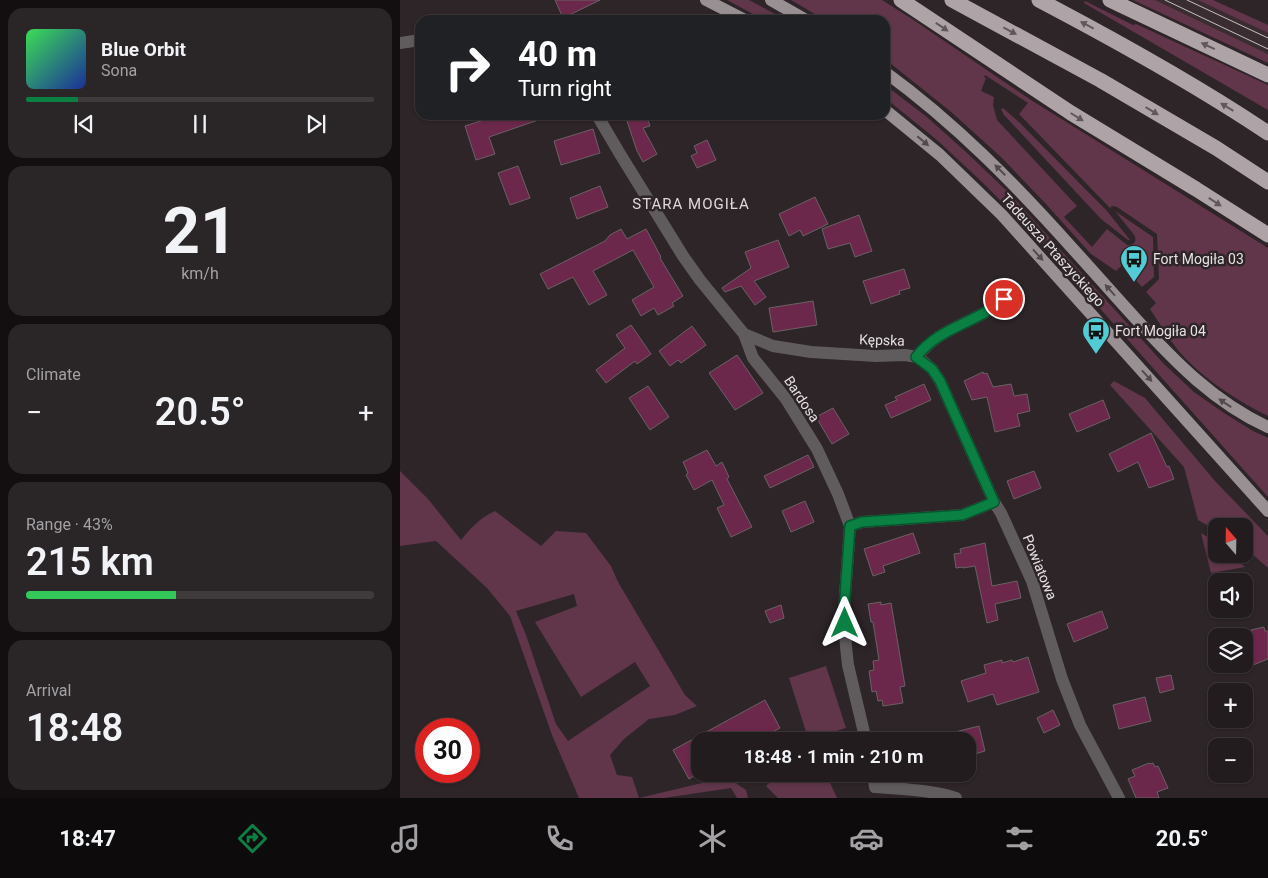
<!DOCTYPE html>
<html lang="en">
<head>
<meta charset="utf-8">
<style>
  :root { --surface:#221c1e; --page:#2a2527; --text:#f1f3f6; --muted:#a2a1a4; --line:#3f3a3c; --accent:#0b8043 }
  body { margin:0; font-family:Roboto,sans-serif; background:var(--page); color:var(--text); height:100vh; display:flex; flex-direction:column; font-size:19px; white-space:nowrap }
  * { box-sizing:border-box; margin:0 }
  p { font-size:16px; color:var(--muted) }
  .icon { flex:none; width:28px; height:28px; fill:none; stroke:currentColor; stroke-width:2; stroke-linecap:round; stroke-linejoin:round }
  .map { position:relative; flex:1; overflow:hidden }
  .side { display:flex; flex-direction:column; gap:8px; padding:8px; background:#130f10; width:400px }
  .side>* { flex:none }
  .hud { position:absolute; left:15px; top:15px; width:475px; height:105px; border-radius:15px; box-shadow:0 1px 4px #0004,0 0 0 1px var(--line); background:#202124; color:#fff; overflow:hidden }
  .needle { width:32px; rotate:340deg }
  .controls { position:absolute; left:808px; top:518px; display:grid; gap:10px }
  .controls a { display:grid; place-items:center; width:45px; height:45px; border-radius:10px; background:var(--surface); box-shadow:0 1px 4px #0004,0 0 0 1px var(--line); font-size:25px }
  .speed { position:absolute; left:15px; top:718px; display:flex; gap:10px; font-size:25px; font-weight:700; text-align:center }
  .speed>* { display:grid; place-content:center; width:65px; height:65px; border-radius:50%; background:var(--surface); box-shadow:0 1px 4px #0004,0 0 0 1px var(--line); line-height:1 }
  .speed .limit { border:8px solid #d22; background:#fff; color:#111 }
  .pin { position:absolute; display:grid; place-items:center; width:42px; height:42px; color:#fff; margin:-21px; border:2px solid #fff; border-radius:50%; box-shadow:0 1px 5px #0007 }
  .me { position:absolute; width:55px; margin:-28px; rotate:0deg; stroke-linejoin:round; filter:drop-shadow(0 0 4px #0008) }
  .turn { display:flex; align-items:center; gap:18px; height:105px; padding:0 20px; font-size:22px }
  .turn .icon { width:65px; height:65px; stroke-width:2.5 }
  .turn b { display:block; font-size:35px; line-height:42px }
  .big { font-size:38px; font-weight:600; line-height:1.1 }
  .side .card { flex:1; display:flex; flex-direction:column; justify-content:center; gap:8px; min-width:0; padding:0 18px; border-radius:15px; background:var(--page) }
  .side .dial { align-items:center; gap:0 }
  .dial b { font-size:65px; line-height:1 }
  .song { display:flex; align-items:center; gap:15px }
  .cover { width:60px; height:60px; border-radius:8px; background:linear-gradient(135deg,hsl(130 70% 55%),hsl(230 70% 35%)) }
  .played { height:5px; border-radius:2px; background:linear-gradient(90deg,var(--accent) 15%,var(--line) 15%) }
  .keys { display:flex; justify-content:space-around; direction:ltr }
  .heat { display:flex; justify-content:space-between; align-items:center; font-size:28px; direction:ltr }
  .charge { height:8px; border-radius:4px; background:linear-gradient(90deg,#34c759 43%,var(--line) 0) }
  .trip { position:absolute; left:291px; top:732px; width:285px; height:50px; border-radius:15px; background:var(--surface); box-shadow:0 1px 4px #0004,0 0 0 1px var(--line); font-weight:600; line-height:50px; text-align:center }
  .tab-bar { display:flex; height:80px; justify-content:space-around; align-items:center; background:#0e0b0c; color:var(--muted) }
  .tab-bar .icon { width:35px; height:35px }
  .tab-bar .active { color:var(--accent) }
  .tab-bar b { font-size:22px; color:var(--text) }
  main { display:flex; flex:1; min-height:0 }
  .map>svg:first-child { display:block }
  .built { fill:#3a2d32 }
  .green { fill:#61364a; fill-rule:evenodd }
  .building { fill:#6c284b; stroke:#6a6164 }
  .lines { fill:none; stroke-linecap:round; stroke-linejoin:round }
  .minor { stroke:#605c5e; stroke-width:12 }
  .major { stroke:#989093; stroke-width:12 }
  .highway { stroke:#aea4a8; stroke-width:15 }
  .tram { stroke:#c7c1c3; stroke-width:1 }
  .oneway { fill:#61585b }
  .oneway2 { fill:#524a4d }
  .route-casing { stroke:#07532c; stroke-width:12 }
  .route { stroke:#0b8043; stroke-width:9 }
  .labels { text-anchor:middle; dominant-baseline:central; stroke-width:5; stroke-linejoin:round; paint-order:stroke }
  .street-label { font-size:14px; fill:#e7e1e3; stroke:#2d2528 }
  .poi-label { font-size:14px; fill:#e7e1e3; stroke:#2d2528; text-anchor:start }
  .neighbourhood-label { font-size:15px; letter-spacing:1px; fill:#e1d7db; stroke:#2d2528 }
</style>
</head>
<body>
<main>
<section class="side">
<div class="card">
<div class="song"><i class="cover"></i><div><b>Blue Orbit</b><p>Sona</p></div></div>
<div class="played"></div>
<div class="keys"><svg class="icon" aria-label="previous" viewBox="0 0 24 24"><path d="M18 5L8 12l10 7zM5 5v14"/></svg><svg class="icon" aria-label="pause" viewBox="0 0 24 24"><path d="M8 5v14M16 5v14"/></svg><svg class="icon" aria-label="next" viewBox="0 0 24 24"><path d="M6 5l10 7-10 7zM19 5v14"/></svg></div>
</div>
<div class="card dial"><b>21</b><p>km/h</p></div>
<div class="card"><p>Climate</p>
<div class="heat"><a>−</a><b class="big">20.5°</b><a>+</a></div>
</div>
<div class="card"><p>Range · 43%</p><b class="big">215 km</b><div class="charge"></div></div>
<div class="card"><p>Arrival</p><b class="big">18:48</b></div>
</section>
<div class="map">
<svg width="868" height="798" viewBox="0 0 868 798">
  <rect width="100%" height="100%" fill="#2d2528"/>
  <path class="built" d="M755,0h43l70,33v21z"/>
  <path class="green" d="M327,0h22l37,20h-22z
    M391,0h91l30,19 119,81 237,148v168c-30,-15 -58,-33 -82,-57 -14,-14 -25,-34 -36,-50l6,-6 -10,-11 13,-13 -2,-45 -40,-27 -5,-1 -2,2 -91,-94 9,-11 -43,-28 -1,2 2,1 -5,13 13,6 -1,8 4,15 80,86 -13,11 28,30 15,-18 20,16h4c4,-2 5,-4 4,-9l-20,-25 38,26 1,40 -12,10 -20,-22 -6,6 -25,-17 -45,-50 -45,-47 -51,-46 -65,-52v-39h-60z
    M733,0h22l113,54v9z
    M798,0h15l55,25v8z
    M685,1l48,24 3,-1 132,61v25l-184,-107z
    M485,85l42,32 39,35 44,42 154,170 30,28 30,21 29,18 15,7v59l-238,-267 -47,-47 -46,-43 -52,-42z
    M603,108l17,15 87,88 23,29h-2l-27,-21 -97,-104 -3,-6z
    M714,381l31,17 70,83 53,55v32l-24,-21v-21h-28v4l-18,-10 -14,-53 -74,-82z
    M0,471l28,28 33,41c11,-13 17,-21 34,-29l46,35 15,-15 30,2 25,33 7,16 67,113 12,11 -22,9 -26,4 -25,20 -14,16 7,20 15,2 7,21 84,-20 7,-4 7,10 9,6 2,8h-11l-6,-10 -67,10h-85l-27,-63 -42,-119 -23,-28 -51,-47 -36,5zM174,594l3,12 -42,16 46,75 54,-35 15,24 -82,55 -12,-17 -30,-89 -10,-24z
    M801,533l15,9v12h14l15,13 -34,6z
    M426,666l20,62 -35,11 -4,-4 -18,-57z
    M379,774h47l11,24h-59l-12,-12z"/>
  <path class="building" d="M155,0h45l-37,18z
    M99,115h48v2l-58,20 6,17 -19,6 -11,-34z
    M225,115h21l4,11 -7,2 14,26 -14,8 -6,-11z
    M193,129l7,24 -39,12 -7,-24z
    M307,140l9,20 -19,8 -6,-12 6,-3 -3,-7z
    M118,166l12,32 -20,7 -12,-32z
    M200,186l8,21 -31,12 -7,-21z
    M415,197l13,27 -25,12 -3,-6 -11,6 -10,-22z
    M459,215l13,36 -17,6 -5,-14 -22,6 -6,-20z
    M221,229l6,10 19,-10 15,28 -1,1 23,38 -11,7 2,3 -16,9 -4,-7 -13,8 -9,-16 22,-13 -21,-37 -40,21 14,24 -18,10 -16,-28 -25,12 -8,-15 65,-33 5,-6z
    M378,240l11,27 -35,14 12,16 -11,8 -14,-19 -16,6 -3,-4 29,-20 -6,-16z
    M504,269l6,19 -11,3 1,3 -29,10 -8,-23z
    M413,301l4,24 -44,7 -4,-24z
    M231,325l20,29 -14,10 -2,-3 -29,22 -10,-13 29,-22 -9,-13z
    M292,326l14,19 -25,18 -3,-3 -8,6 -11,-15z
    M337,355l26,38 -28,17 -26,-37z
    M583,372l1,2 3,-1 6,14 18,-3 3,12 13,-2 3,17 -13,3 3,12 -25,6 -8,-35 -15,3 -8,-19z
    M524,384l7,16 -40,18 -6,-13 12,-5 -2,-3z
    M248,386l21,31 -19,13 -21,-32z
    M703,400l7,18 -33,14 -8,-18z
    M433,408l16,26 -17,10 -16,-27z
    M751,433l16,34 2,-1 5,13 -25,9 -11,-26 -20,10 -9,-18z
    M307,450l9,16 6,-4 7,15 -2,2 25,48 -21,10 -14,-29 7,-3 -12,-25 -18,10 -8,-15 2,-2 -5,-11z
    M408,455l6,12 -44,21 -6,-12z
    M634,471l7,17 -27,11 -7,-18z
    M405,501l9,21 -23,10 -9,-21z
    M513,533l7,20 -37,13 2,6 -12,4 -9,-27z
    M585,543l7,43 25,-5 4,17 -26,6 3,16 -11,3 -12,-57 -12,2v-1l-7,1 -2,-14 7,-1 -1,-4z
    M481,602v3l10,-2 14,83 -5,1 3,16 -20,3 -1,-6 -4,1 -2,-10 -4,1 -3,-21 5,-1 -1,-9 6,-1 -6,-38h-2l-3,-18z
    M381,605l3,13 -14,5 -5,-12z
    M702,611l6,17 -34,14 -7,-18z
    M864,627l1,4h3v28l-20,8 -4,-19v-5h4l-2,-8 6,-1 -1,-4z
    M628,657l11,35 -42,13 -4,-11 -25,8 -7,-21 25,-8 -2,-8 18,-5v3l10,-3 1,2z
    M771,675l3,14 -14,4 -4,-15z
    M745,697l6,24 -32,8 -6,-24z
    M365,700l15,28 -24,13h-56v31l-11,7 -16,-29z
    M653,710l7,15 -16,8 -7,-15z
    M579,726l6,25 -17,5v-15h-29v-5z
    M749,763l1,1 3,-1 2,4 3,-1 10,22 -11,4 2,6h-23l-8,-19 7,-3 -3,-6z"/>
  <g class="lines">
    <path class="minor" d="M0,43l20,-3
      M197,115l23,39 63,102 17,24 44,54 9,24 33,41 31,50 21,45 12,32 -6,84 2,37 2,18 18,76
      M344,334l29,12 38,6 65,4 29,-1 12,2 8,6 7,6 8,12 54,121 7,11 31,68 30,98 18,46 39,73
      M517,357c18,-24 42,-30 67,-44 7,-4 13,-9 20,-14
      M450,526l12,-4 100,-7 32,-13
      M473,774l2,13c28,2 55,3 81,11"/>
    <path class="major" d="M306,0l39,20
      M371,0l35,20
      M485,72c70,51 130,112 188,177 21,23 42,47 63,70 39,43 79,84 132,108
      M485,110l55,45 62,60 266,296"/>
    <path class="highway" d="M501,0l170,113 125,76 72,46
      M552,0l148,80 116,68 52,34
      M639,0c78,41 156,84 229,133
      M710,0l158,75"/>
    <path class="tram" d="M765,0l103,49
      M787,0l81,38"/>
  </g>
  <defs><path id="oneway-solid" d="M-6-.8H1V-3.2L6.5 0L1 3.2V.8H-6Z" transform="scale(1.25)"/></defs>
  <g class="oneway">
    <use href="#oneway-solid" transform="translate(687 25) rotate(-152)"/>
    <use href="#oneway-solid" transform="translate(542 27) rotate(34)"/>
    <use href="#oneway-solid" transform="translate(610 31) rotate(28)"/>
    <use href="#oneway-solid" transform="translate(808 46) rotate(-155)"/>
    <use href="#oneway-solid" transform="translate(827 107) rotate(-149)"/>
    <use href="#oneway-solid" transform="translate(752 111) rotate(31)"/>
    <use href="#oneway-solid" transform="translate(677 117) rotate(32)"/>
    <use href="#oneway-solid" transform="translate(815 202) rotate(33)"/>
  </g>
  <g class="oneway2">
    <use href="#oneway-solid" transform="translate(523 141) rotate(40)"/>
    <use href="#oneway-solid" transform="translate(600 170) rotate(-135)"/>
    <use href="#oneway-solid" transform="translate(638 255) rotate(48)"/>
    <use href="#oneway-solid" transform="translate(710 290) rotate(-132)"/>
    <use href="#oneway-solid" transform="translate(747 376) rotate(48)"/>
    <use href="#oneway-solid" transform="translate(825 403) rotate(-146)"/>
  </g>
  <g class="lines">
    <defs>
      <path id="route" d="M445,623l-1,-13 6,-84 12,-4 100,-7 32,-13 -54,-121 -8,-12 -16,-12c19,-24 43,-30 68,-44 7,-4 13,-9 20,-14"/>
    </defs>
    <use href="#route" class="route-casing"/>
    <use href="#route" class="route"/>
  </g>
  <defs>
    <symbol id="bus-pin" viewBox="-11 -11 22 30"><path d="M0 17L-7.5 6A9.5 9.5 0 1 1 7.5 6Z" fill="#51ccd5" stroke="#2d2528"/><path d="M-5-6H5V4H4V6H2V4H-2V6H-4V4H-5ZM-3.5-4V0h7V-4ZM-3.5 1.2v1.5H-2V1.2ZM2 1.2v1.5H3.5V1.2Z" fill="#111"/></symbol>
  </defs>
  <g fill-rule="evenodd">
    <use href="#bus-pin" x="718" y="243" width="32" height="43"/>
    <use href="#bus-pin" x="680" y="315" width="32" height="43"/>
  </g>
  <g class="labels">
    <g class="street-label">
      <text transform="translate(653 250) rotate(48)">Tadeusza Ptaszyckiego</text>
      <text transform="translate(482 340) rotate(2)">Kępska</text>
      <text transform="translate(402 399) rotate(56)">Bardosa</text>
      <text transform="translate(640 567) rotate(68)">Powiatowa</text>
    </g>
    <g class="poi-label">
      <text x="753" y="259">Fort Mogiła 03</text>
      <text x="715" y="331">Fort Mogiła 04</text>
    </g>
    <g class="neighbourhood-label">
      <text x="291" y="204">STARA MOGIŁA</text>
    </g>
  </g>
</svg>
<div class="controls">
<a><svg class="needle" viewBox="-14 -14 28 28"><path d="M0-13l5 13h-10z" fill="#e53935"/><path d="M0 13l5-13h-10z" fill="#a2a1a4"/></svg></a>
<a><svg class="icon" aria-label="sound" viewBox="0 0 24 24"><path d="M4 9h4l5-4v14l-5-4H4zM17 9q2 3 0 6"/></svg></a>
<a><svg class="icon" aria-label="layers" viewBox="0 0 24 24"><path d="M12 4l9 5-9 5-9-5zM3 14l9 5 9-5"/></svg></a>
<a>+</a>
<a>−</a>
</div>
<div class="speed"><div class="limit">30</div></div>
<div class="pin" style="left:604px;top:299px;background:#d93025"><svg class="icon" aria-label="arrive" viewBox="0 0 24 24"><path d="M6 21V4h12l-3 4 3 4H6"/></svg></div>
<svg class="me" style="left:445px;top:623px" viewBox="-20 -20 40 40"><path d="M0-17L14 15 0 8-14 15z" fill="#0b8043" stroke="#fff" stroke-width="4"/></svg>
<div class="trip">18:48 · 1 min · 210 m</div>
<div class="hud">
<div class="turn"><svg class="icon" aria-label="right" viewBox="0 0 24 24"><path d="M7 20v-9h11M14 6l5 5-5 5"/></svg><div><b>40 m</b>Turn right</div></div>
</div>
</div>
</main>
<nav class="tab-bar">
<b>18:47</b>
<svg class="icon active" aria-label="directions" viewBox="0 0 24 24"><path d="M12 3l9 9-9 9-9-9zM9 14v-3h6M13 9l2 2-2 2"/></svg>
<svg class="icon" aria-label="music" viewBox="0 0 24 24"><path d="M9 18V5l10-2v13"/><circle cx="6" cy="18" r="3"/><circle cx="16" cy="16" r="3"/></svg>
<svg class="icon" aria-label="phone" viewBox="0 0 24 24"><path d="M5 4h4l2 5-3 2q2 4 5 5l2-3 5 2v4C11 20 4 13 5 4z"/></svg>
<svg class="icon" aria-label="climate" viewBox="0 0 24 24"><path d="M12 3v18M4 7l16 10M4 17L20 7"/></svg>
<svg class="icon" aria-label="car" viewBox="0 0 24 24"><path d="M5 17H2v-5l4-1 3-4h7l3 4 3 1v5h-3M9 17h6M6 11h13"/><circle cx="7" cy="17" r="2"/><circle cx="17" cy="17" r="2"/></svg>
<svg class="icon" aria-label="filters" viewBox="0 0 24 24"><path d="M4 7h16M4 17h16"/><circle cx="9" cy="7" r="2"/><circle cx="15" cy="17" r="2"/></svg>
<b>20.5°</b>
</nav>
</body>
</html>
